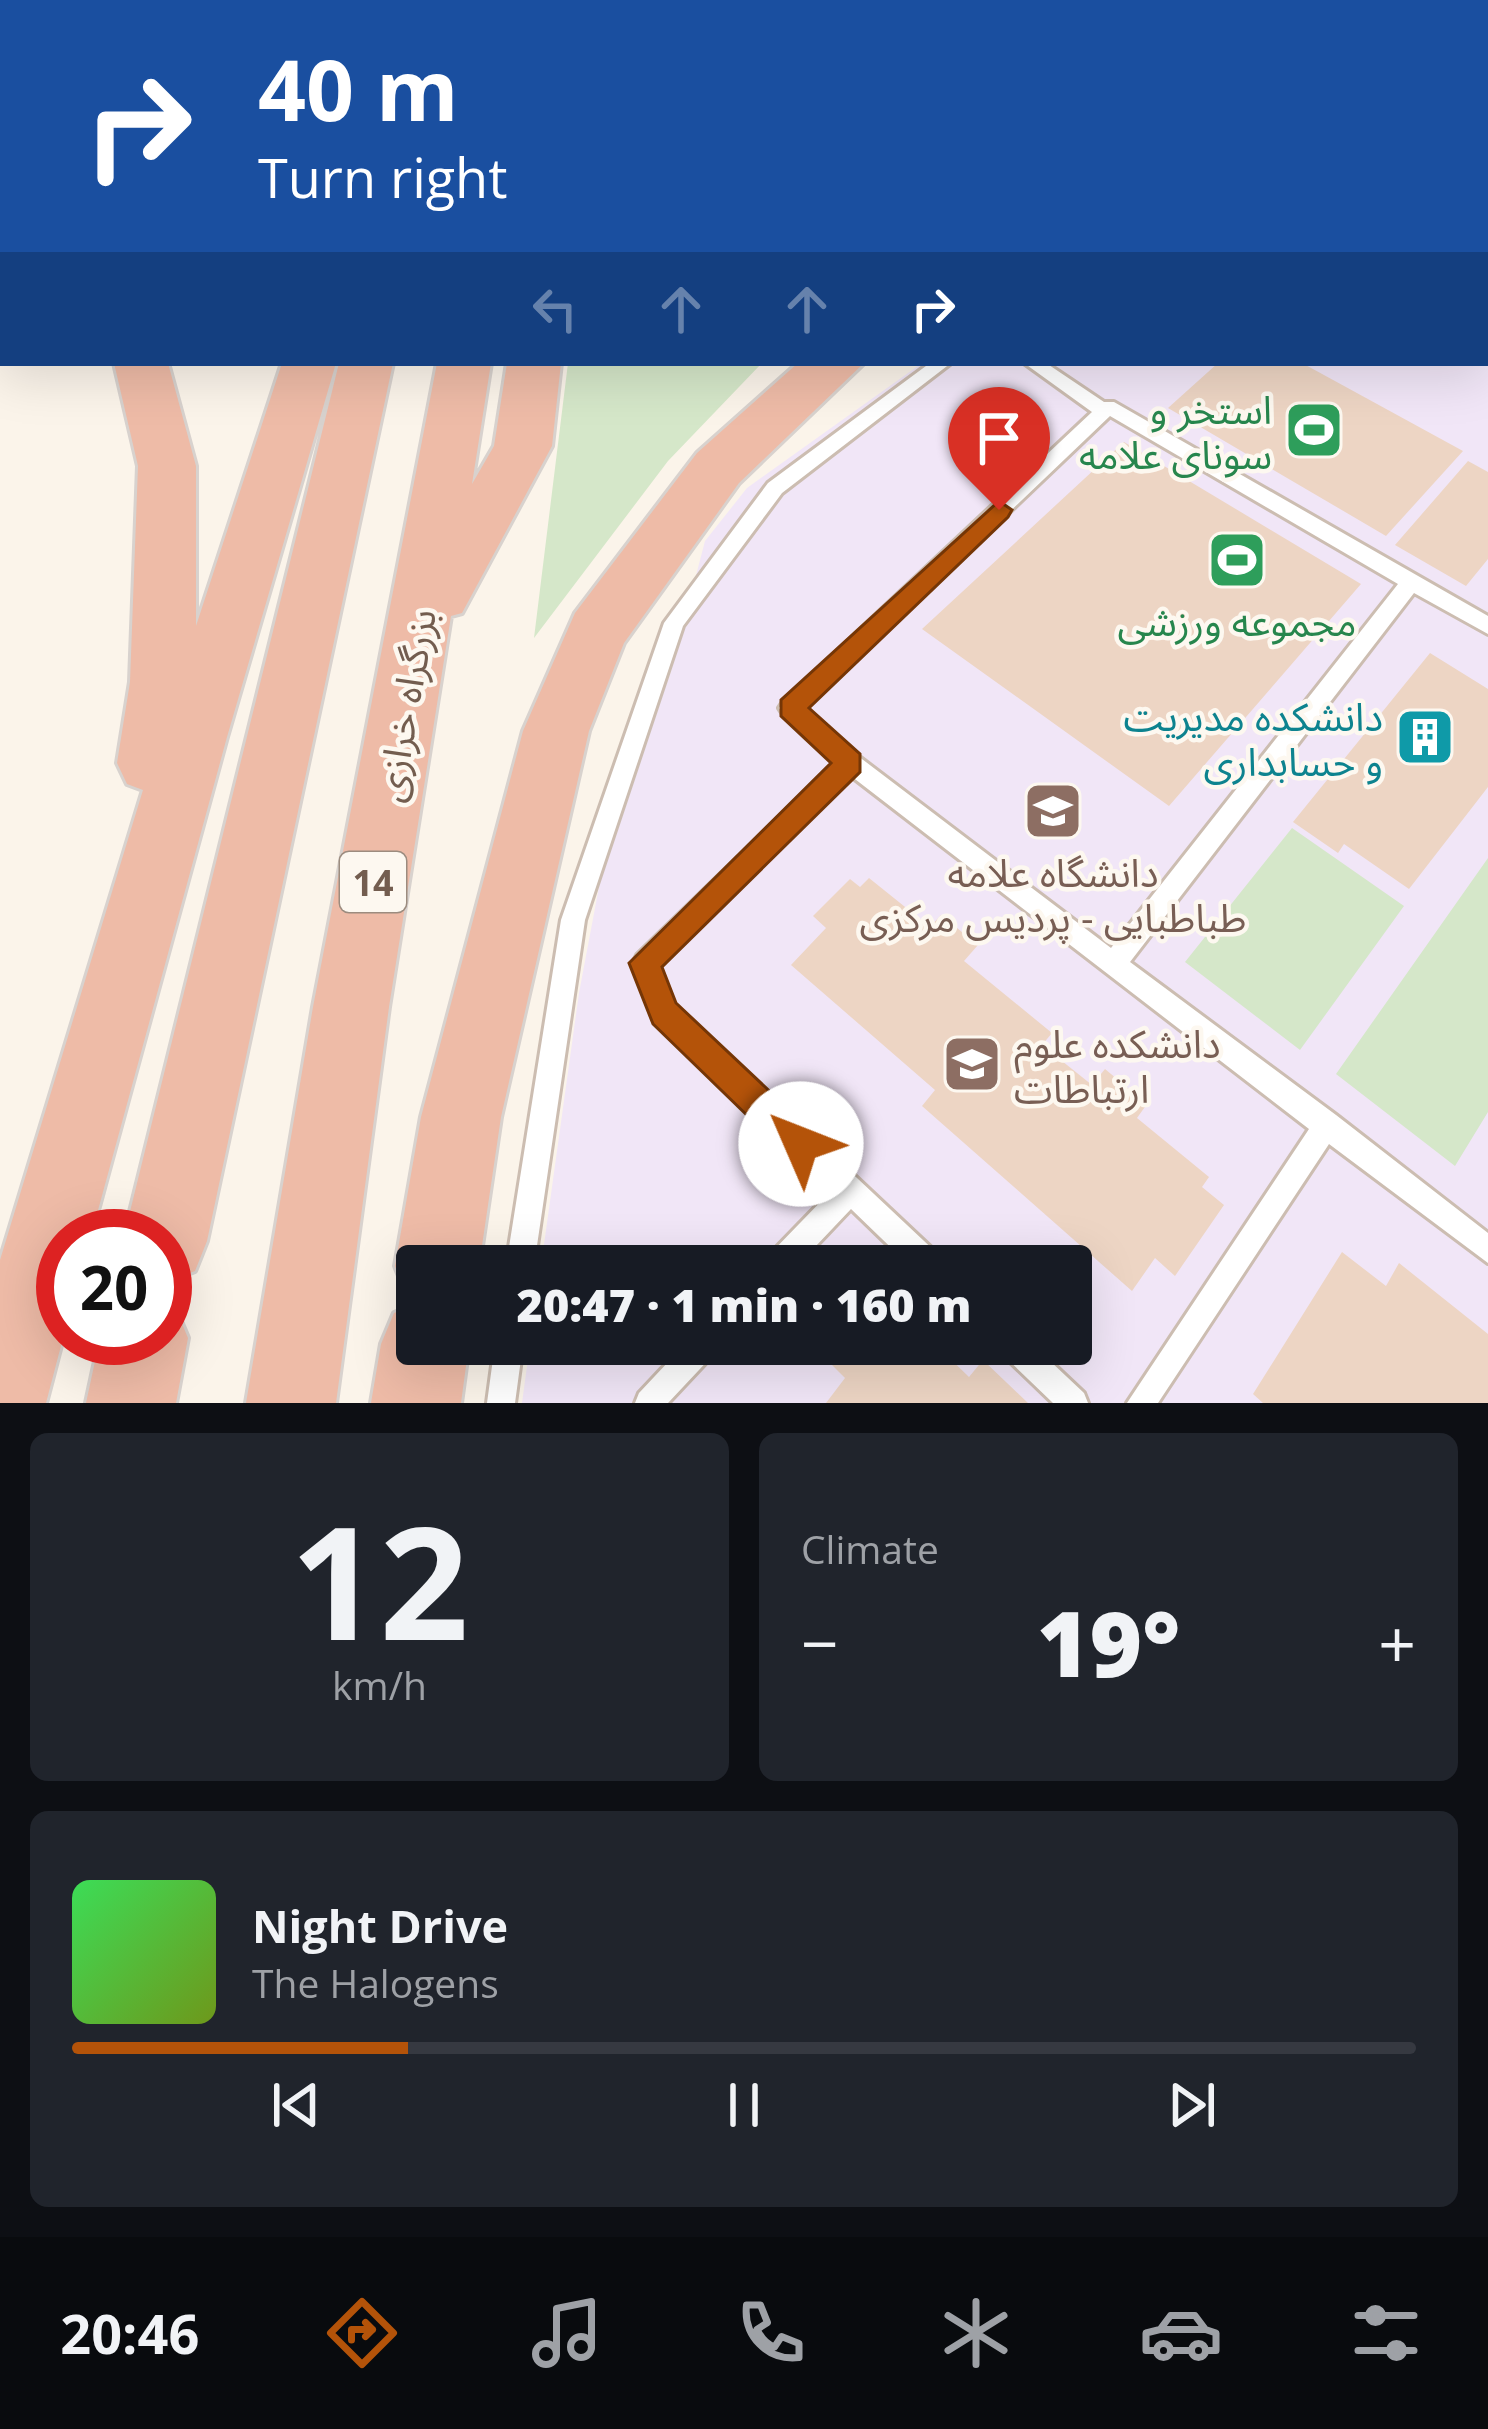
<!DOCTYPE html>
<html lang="en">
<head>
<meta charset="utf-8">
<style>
  :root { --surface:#171b24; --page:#20242c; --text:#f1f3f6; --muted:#9ea1a6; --line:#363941; --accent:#b45309 }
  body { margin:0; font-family:"Open Sans","Noto Sans Arabic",sans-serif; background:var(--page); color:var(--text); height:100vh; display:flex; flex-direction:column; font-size:45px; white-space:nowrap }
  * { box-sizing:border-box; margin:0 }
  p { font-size:39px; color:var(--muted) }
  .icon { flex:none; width:66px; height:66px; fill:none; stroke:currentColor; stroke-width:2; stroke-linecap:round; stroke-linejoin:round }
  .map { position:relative; height:1403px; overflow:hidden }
  .side { display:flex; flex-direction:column; gap:30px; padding:30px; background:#0d0f14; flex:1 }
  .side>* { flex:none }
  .top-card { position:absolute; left:0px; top:0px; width:1488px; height:366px; box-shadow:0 12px 48px #0002; background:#1a4fa0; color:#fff; overflow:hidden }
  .speed { position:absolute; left:36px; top:1209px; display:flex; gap:24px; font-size:60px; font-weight:700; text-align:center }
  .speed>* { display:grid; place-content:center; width:156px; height:156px; border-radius:50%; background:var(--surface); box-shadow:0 12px 48px #0002; line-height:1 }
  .speed .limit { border:18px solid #d22; background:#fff; color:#111 }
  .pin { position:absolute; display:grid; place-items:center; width:102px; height:102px; color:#fff; margin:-123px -51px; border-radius:50% 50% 50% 0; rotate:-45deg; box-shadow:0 0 12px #0007 }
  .pin .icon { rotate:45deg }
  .me { position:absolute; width:132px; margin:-66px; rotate:314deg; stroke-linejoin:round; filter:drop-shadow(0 0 9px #0008) }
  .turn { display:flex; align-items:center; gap:42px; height:252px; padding:0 60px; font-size:54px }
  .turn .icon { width:156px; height:156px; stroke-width:2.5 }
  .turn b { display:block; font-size:84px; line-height:102px }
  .lanes { display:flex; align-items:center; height:114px; padding:0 60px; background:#0003; justify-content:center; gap:60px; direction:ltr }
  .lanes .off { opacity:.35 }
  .big { font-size:90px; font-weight:800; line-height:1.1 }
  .side .widget { flex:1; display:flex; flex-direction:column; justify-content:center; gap:18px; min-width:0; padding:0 42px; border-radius:18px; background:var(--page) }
  .side .dial { align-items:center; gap:0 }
  .dial b { font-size:156px; line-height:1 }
  .song { display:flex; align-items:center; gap:36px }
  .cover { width:144px; height:144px; border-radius:18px; background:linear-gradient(135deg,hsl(130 70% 55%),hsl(80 70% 35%)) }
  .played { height:12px; border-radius:6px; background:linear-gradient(90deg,var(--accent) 25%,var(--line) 25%) }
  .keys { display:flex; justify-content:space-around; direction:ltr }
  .heat { display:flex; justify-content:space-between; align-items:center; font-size:66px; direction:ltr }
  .side .tiles { flex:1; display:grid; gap:30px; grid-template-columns:1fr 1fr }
  .widget:last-child { grid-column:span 2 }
  .trip { position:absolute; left:396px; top:1245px; width:696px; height:120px; border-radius:12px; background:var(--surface); box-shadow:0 12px 48px #0002; font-weight:800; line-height:120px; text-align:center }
  .dock { display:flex; height:192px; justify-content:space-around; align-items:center; background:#090b0e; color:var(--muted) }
  .dock .icon { width:84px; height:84px }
  .dock .current { color:var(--accent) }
  .dock b { font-size:54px; color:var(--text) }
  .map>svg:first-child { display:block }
  .education { fill:#f1e6f7 }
  .green { fill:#d5e7c9 }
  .building { fill:#edd5c4 }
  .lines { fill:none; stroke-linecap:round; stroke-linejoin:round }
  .lane-casing { stroke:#ccbdb1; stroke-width:6 }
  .primary-casing { stroke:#d8d2ce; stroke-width:6 }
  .highway-casing { stroke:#d8d2ce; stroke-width:6 }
  .lane { fill:#fff; fill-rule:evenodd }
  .primary { fill:#f2d8a9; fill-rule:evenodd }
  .highway { fill:#eebba7; fill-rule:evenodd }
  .route { fill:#b45309; stroke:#753606; stroke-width:3 }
  .labels { text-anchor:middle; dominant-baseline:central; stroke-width:9; stroke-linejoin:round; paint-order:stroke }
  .shield { fill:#fdf8f0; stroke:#9c8c7f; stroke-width:3 }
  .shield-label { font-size:36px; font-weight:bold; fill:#735d4f }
  .leisure-label { font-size:39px; fill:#27864d; stroke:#fdf8f0; text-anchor:end }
  .street-label { font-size:39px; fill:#735d4f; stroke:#fdf8f0 }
  .culture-label { font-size:39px; fill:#0d838f; stroke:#fdf8f0; text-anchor:end }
  .education-label { font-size:39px; fill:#785e54; stroke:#fdf8f0 }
</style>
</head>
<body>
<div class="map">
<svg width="1488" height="1403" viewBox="0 0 1488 1403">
  <rect width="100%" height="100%" fill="#fbf4ea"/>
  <path class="education" d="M1488,193v1210h-966l8,-59h541v-78h-530l38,-273 26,-138 66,-184 34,-130 42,-53 175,-125h563z"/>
  <path class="green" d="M611,0h539v3h-539z
    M568,363h194l-94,98 -134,177z
    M1292,828l112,78 -104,144 -115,-88z
    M1488,858v254l-33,54 -119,-92z"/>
  <path class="building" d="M1218,363h84l161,88 -77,85 -218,-128z
    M1124,442l237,142 -192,222 -247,-177z
    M1468,461l20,11v87l-22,27 -71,-41z
    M1430,653l58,36v98l-79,102 -65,-45 -6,9 -45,-31z
    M869,878l61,49 11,-12 37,30 -14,16 88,72 -10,12 50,40 13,-16 42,35 -10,14 72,59 -7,10 22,18 -49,71 -20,-18 -23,33 -210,-185 13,-16 -144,-125 35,-37 -13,-12 37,-37 10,8z
    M1342,1252l44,34 13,-23 89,71v69h-225l-10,-9z
    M843,1344h92l34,33 14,-17 45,43h-202l19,-25 -16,-16z"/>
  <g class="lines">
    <defs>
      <path id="lane" d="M1485,205h3v10h-3z
        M930,363h21l-169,130 -99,133 -98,294 -51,346h-28l55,-346 103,-297 104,-140z
        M1024,363h22l58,39h10l374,214v18l-74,-41 -284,369 206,153 152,118v30l-159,-119 -171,259h-31l182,-274 -458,-353 -193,190 15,39 267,251 4,10h-34l-59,-57 -54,57h-33l4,-10 64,-66 -177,-169 -22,-58 4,-8 198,-192 -52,-49 -4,-6 4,-6 309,-290zM1110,416l288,168 -287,364 -253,-192 -54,-48z
        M495,1344h28l-8,59h-28z
        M685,1344h33l-4,10 -46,49h-33l4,-10z
        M998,1344h34l52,49 4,10h-35l-51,-49z"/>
      <path id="primary" d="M1362,0h49l2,3h-49z
        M1485,20l3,1v26l-3,-1z"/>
      <path id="highway" d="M568,0h42l1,3h-42z
        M1150,0h42l1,3h-42z
        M1446,0h42v13l-3,-10z
        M0,31l3,1v30l-3,-1z
        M0,92l3,1v31l-3,-1z
        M1485,158h3v30h-3z
        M114,363h54l28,103v160l86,-263h54l-109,374 -136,499h-28v102l-17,65h-46v-143l143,-470 -16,-6 -10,-21 13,-81 8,-216z
        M339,363h54l-186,878 -12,30 -30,12v-47h-41z
        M437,363h54l-19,121 22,-38 13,-83h54l-9,83 -90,167 -11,3 -62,391 -53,396h-90l67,-396z
        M798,363h66l-125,120 -115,160 -35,88 -88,386 -22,149h-62v34l-10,-4 -12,-30 26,-149 102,-386 52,-118 122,-160z
        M165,1303l10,4 13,31 -12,65h-90l14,-65h65z
        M417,1304v40h52l-8,59h-90l10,-59 13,-31z"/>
    </defs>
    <use href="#lane" class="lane-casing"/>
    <use href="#primary" class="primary-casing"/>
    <use href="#highway" class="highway-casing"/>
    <use href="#lane" class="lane"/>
    <use href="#primary" class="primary"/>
    <use href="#highway" class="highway"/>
  </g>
  <path class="route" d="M999,501l13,9 -4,7 -199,191 51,46v18l-198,195 14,36 137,129 5,12 -5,12 -12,5 -12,-5 -136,-132 -24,-61 202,-200 -50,-47v-16z"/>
  <defs>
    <symbol id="stadium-square" viewBox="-11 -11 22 22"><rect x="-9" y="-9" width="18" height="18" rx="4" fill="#2e9e5b" stroke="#fdf8f0"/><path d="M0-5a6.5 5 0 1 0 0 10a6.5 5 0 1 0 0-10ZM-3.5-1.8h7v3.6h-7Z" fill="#fff"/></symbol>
    <symbol id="building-square" viewBox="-11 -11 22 22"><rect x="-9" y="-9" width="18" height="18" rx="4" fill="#0f9aa8" stroke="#fdf8f0"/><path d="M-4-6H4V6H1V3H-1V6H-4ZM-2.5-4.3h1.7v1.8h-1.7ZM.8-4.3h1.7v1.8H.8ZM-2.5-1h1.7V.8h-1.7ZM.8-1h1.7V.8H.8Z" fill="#fff"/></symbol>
    <symbol id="university-square" viewBox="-11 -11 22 22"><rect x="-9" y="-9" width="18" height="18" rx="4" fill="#8d6e63" stroke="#fdf8f0"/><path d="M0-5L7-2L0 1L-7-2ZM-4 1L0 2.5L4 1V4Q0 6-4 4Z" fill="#fff"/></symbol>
  </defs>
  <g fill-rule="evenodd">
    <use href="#stadium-square" x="1281" y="397" width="66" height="66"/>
    <use href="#stadium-square" x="1204" y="527" width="66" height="66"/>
    <use href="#building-square" x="1392" y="704" width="66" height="66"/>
    <use href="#university-square" x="1020" y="778" width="66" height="66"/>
    <use href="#university-square" x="939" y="1031" width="66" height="66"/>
  </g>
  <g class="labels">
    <rect class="shield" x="340" y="852" width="66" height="60" rx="9"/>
    <g class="shield-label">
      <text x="373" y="882">14</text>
    </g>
    <g class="leisure-label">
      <text x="1272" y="408">استخر و<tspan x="1272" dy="45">سونای علامه</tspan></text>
      <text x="1237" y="620" text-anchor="middle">مجموعه ورزشی</text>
    </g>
    <g class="street-label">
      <text transform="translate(404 705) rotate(-80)">بزرگراه خرازی</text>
    </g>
    <g class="culture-label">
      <text x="1383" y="715">دانشکده مدیریت<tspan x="1383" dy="45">و حسابداری</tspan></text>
    </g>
    <g class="education-label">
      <text x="1053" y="871">دانشگاه علامه<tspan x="1053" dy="45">طباطبایی - پردیس مرکزی</tspan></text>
      <text x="1014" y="1042" text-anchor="start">دانشکده علوم<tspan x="1014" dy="45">ارتباطات</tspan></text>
    </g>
  </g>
</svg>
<div class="speed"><div class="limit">20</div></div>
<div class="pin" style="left:999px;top:510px;background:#d93025"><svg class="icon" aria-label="arrive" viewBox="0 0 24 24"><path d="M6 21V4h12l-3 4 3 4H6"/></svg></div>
<svg class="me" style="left:801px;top:1144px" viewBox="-20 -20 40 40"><circle r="19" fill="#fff"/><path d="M0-13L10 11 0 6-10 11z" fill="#b45309"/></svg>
<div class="trip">20:47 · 1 min · 160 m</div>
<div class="top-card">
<div class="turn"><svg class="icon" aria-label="right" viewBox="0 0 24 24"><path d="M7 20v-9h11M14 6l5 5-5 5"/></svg><div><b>40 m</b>Turn right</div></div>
<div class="lanes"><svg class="icon off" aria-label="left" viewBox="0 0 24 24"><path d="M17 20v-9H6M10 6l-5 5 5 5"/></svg><svg class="icon off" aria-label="ahead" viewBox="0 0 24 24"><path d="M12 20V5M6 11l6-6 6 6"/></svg><svg class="icon off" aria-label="ahead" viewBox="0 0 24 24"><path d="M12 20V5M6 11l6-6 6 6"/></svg><svg class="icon" aria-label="right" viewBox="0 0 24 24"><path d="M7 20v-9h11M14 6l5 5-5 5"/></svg></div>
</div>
</div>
<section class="side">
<div class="tiles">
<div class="widget dial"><b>12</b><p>km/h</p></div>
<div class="widget"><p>Climate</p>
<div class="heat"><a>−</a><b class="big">19°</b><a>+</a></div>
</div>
<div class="widget">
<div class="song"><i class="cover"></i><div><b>Night Drive</b><p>The Halogens</p></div></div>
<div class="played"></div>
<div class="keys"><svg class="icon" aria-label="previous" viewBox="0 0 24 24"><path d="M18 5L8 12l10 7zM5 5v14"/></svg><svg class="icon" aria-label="pause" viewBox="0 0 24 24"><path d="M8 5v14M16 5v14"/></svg><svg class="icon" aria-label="next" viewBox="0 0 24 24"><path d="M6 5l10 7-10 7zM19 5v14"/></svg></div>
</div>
</div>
</section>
<nav class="dock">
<b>20:46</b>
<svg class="icon current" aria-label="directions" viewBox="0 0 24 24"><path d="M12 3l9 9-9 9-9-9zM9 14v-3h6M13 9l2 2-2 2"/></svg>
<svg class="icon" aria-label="music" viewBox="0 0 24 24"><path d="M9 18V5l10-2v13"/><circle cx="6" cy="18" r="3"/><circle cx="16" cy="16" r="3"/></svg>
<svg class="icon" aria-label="phone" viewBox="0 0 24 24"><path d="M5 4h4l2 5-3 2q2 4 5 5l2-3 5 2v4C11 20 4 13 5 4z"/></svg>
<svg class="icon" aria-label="climate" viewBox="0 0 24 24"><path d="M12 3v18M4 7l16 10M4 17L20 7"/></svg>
<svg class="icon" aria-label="car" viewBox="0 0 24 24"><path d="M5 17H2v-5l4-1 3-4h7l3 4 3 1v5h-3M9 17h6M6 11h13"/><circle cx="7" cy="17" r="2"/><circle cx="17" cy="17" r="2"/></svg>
<svg class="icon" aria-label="filters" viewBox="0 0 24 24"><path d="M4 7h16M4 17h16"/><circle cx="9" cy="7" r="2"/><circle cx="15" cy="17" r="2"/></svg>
</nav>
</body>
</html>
